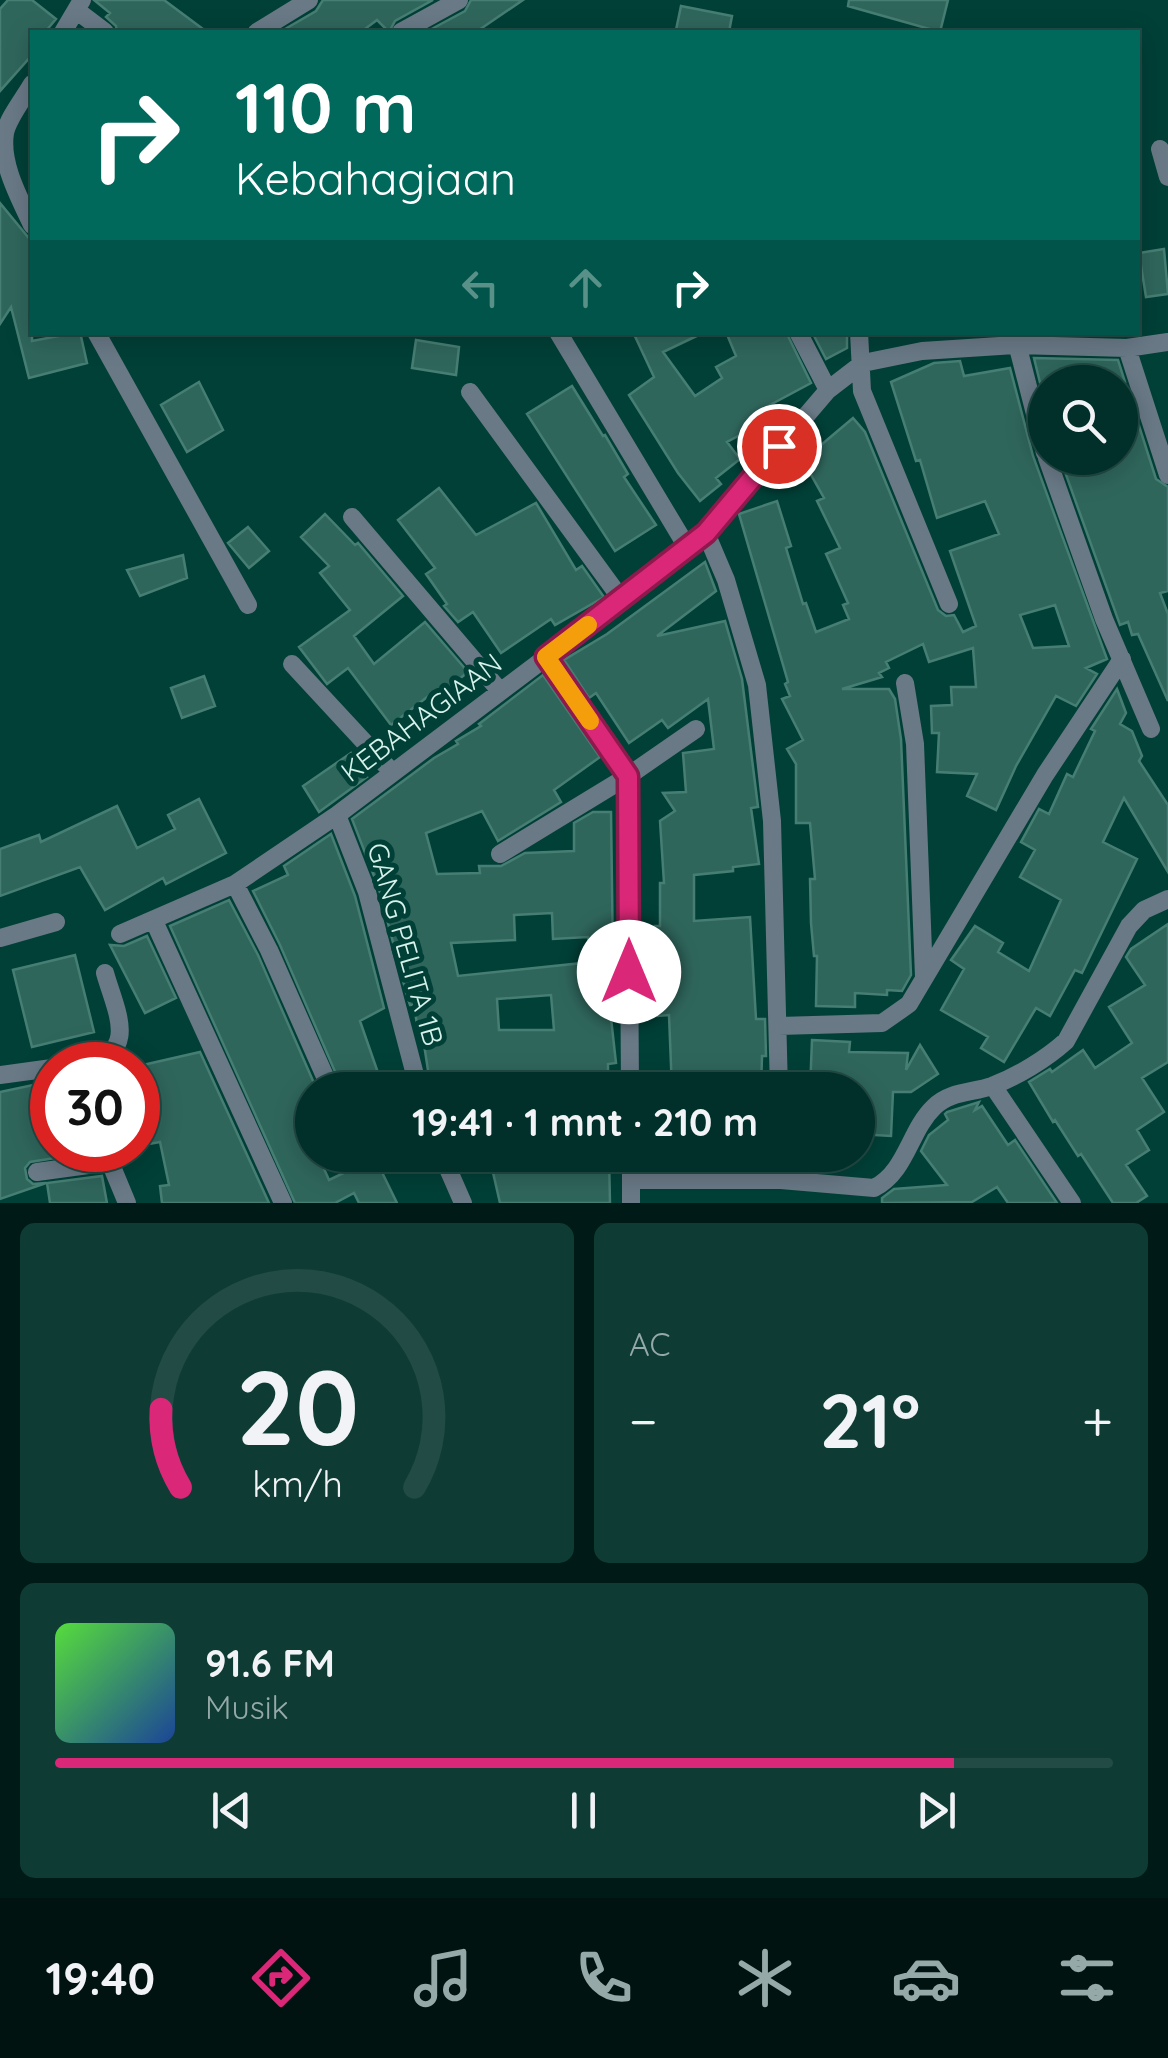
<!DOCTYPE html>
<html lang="id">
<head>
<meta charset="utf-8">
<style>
  :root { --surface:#003029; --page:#0e3c35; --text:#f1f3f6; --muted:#95a9a8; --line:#224b46; --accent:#db2777 }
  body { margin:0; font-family:Quicksand,sans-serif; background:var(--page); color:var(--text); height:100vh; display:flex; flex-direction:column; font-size:38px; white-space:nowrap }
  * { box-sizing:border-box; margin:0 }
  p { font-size:32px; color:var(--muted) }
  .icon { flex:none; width:55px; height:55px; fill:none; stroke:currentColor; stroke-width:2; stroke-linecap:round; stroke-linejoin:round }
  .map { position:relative; height:1203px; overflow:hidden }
  .panel { display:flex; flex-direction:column; gap:20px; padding:20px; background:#001a17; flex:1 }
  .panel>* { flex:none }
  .guide { position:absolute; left:30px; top:30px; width:1110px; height:305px; border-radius:0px; box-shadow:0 5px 25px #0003,0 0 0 2px var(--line); background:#00695c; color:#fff; overflow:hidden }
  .controls { position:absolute; left:1028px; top:365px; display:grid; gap:20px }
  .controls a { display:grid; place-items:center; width:110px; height:110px; border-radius:50%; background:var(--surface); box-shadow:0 5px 25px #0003,0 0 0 2px var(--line); font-size:50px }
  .speed { position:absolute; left:30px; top:1042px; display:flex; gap:20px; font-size:50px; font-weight:700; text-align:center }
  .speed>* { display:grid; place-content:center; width:130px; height:130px; border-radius:50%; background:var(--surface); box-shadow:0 5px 25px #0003,0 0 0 2px var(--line); line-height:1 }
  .speed .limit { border:15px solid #d22; background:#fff; color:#111 }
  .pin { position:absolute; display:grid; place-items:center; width:85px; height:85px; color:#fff; margin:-42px; border:5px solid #fff; border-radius:50%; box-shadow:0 2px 10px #0007 }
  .me { position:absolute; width:110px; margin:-55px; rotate:0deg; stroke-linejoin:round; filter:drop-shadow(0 0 8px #0008) }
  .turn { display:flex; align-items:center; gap:35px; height:210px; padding:0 40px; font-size:45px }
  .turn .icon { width:130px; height:130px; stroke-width:2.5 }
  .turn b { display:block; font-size:70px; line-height:85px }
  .lanes { display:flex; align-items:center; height:95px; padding:0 40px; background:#0003; justify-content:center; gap:50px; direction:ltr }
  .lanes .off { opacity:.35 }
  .big { font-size:75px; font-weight:700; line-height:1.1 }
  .panel .widget { flex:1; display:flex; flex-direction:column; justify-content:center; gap:15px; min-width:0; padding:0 35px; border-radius:15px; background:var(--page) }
  .panel .dial { align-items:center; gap:0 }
  .dial svg { height:260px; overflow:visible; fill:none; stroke:var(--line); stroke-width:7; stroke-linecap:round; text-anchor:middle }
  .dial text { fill:var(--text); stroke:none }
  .song { display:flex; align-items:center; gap:30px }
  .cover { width:120px; height:120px; border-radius:15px; background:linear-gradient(135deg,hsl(110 70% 55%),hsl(220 70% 35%)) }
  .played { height:10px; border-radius:5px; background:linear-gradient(90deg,var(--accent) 85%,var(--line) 85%) }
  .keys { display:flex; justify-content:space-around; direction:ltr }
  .heat { display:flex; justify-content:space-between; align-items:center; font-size:55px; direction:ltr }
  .panel .tiles { flex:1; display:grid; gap:20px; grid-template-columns:1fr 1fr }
  .widget:last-child { grid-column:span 2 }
  .trip { position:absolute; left:295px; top:1072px; width:580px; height:100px; border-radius:50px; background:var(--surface); box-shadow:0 5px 25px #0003,0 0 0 2px var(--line); font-weight:700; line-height:100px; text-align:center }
  .tabs { display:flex; height:160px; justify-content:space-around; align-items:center; background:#001310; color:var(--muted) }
  .tabs .icon { width:70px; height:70px }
  .tabs .selected { color:var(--accent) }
  .tabs b { font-size:45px; color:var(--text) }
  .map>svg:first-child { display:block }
  .building { fill:#2f665c; stroke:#477e73; stroke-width:2.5; fill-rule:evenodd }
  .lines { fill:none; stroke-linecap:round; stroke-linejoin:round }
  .street { stroke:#697986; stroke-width:18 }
  .route-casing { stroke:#8e194d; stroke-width:25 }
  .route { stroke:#db2777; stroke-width:18 }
  .slow { stroke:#f59e0b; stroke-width:18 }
  .labels { text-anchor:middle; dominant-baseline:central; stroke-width:10; stroke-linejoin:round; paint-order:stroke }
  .street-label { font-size:28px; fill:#d6f2eb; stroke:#004037 }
</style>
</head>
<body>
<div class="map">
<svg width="1168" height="1203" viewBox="0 0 1168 1203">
  <rect width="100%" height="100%" fill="#004037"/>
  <path class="building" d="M8,0h24l24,19 -11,13h-13v23l-32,36v-82z
    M94,0h70l43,32h-90l-1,-6 -10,-9 4,-4z
    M323,0h110l-38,21 -6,11 -12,-12 -16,12h-81l36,-21z
    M471,0h52l-47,32h-50l39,-21z
    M849,0h99l-8,32 -92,-26z
    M681,6l51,10 -3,16 -53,-2z
    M0,203l32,39v99l48,-9 7,31 -58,15 -18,-71 -11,17z
    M1164,249l4,45 -22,3 -7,-44z
    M633,332h72l-42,20 32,44 27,-18 -6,-11 20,-11 -10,-24h60l25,51 -41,22 6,11 -49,26 13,17 -24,19 5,6 -21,17 -22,-28 -49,-78 25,-18z
    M812,332h35v16l-21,11z
    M416,340l43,7 -3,28 -44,-7z
    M1034,358l84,2 7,22h-80v21z
    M960,361l4,15 46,-8 23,88 74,203 -21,9 11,6 -21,32 -20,-10 -40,70 -20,44 -29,-14 10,-22 -40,-2 2,-39h-7l-1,-27 21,-1 -1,-18h25l-3,-39 -44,14 -6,-18 -37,18 3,6 -10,5 3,4 -40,12h47l6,10 6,40 10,236 -9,16 -15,-1v5l-32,-2v14l-39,-1 1,-50h-3l-3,-33 -1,-44h5l-5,-56h-14v-59l-9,-15 16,-9 -21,-41 8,-3 -5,-12 3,-2 -49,-168 38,-13 14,45 -5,2 17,56 3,-1 10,29 33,-13 -6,-14 5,-2 -22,-49 14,-6 -23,-47 7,-3 -27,-48 21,-11 3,6 32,-27 12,14 73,178 8,6 8,-1 9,17 13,-6 -26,-75 49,-17 -14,-33 -48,17 -17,-58 -4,1 -25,-79 43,-19zM1055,605l14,41 -36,2 -13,-33z
    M199,382l24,48 -36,22 -26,-47z
    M572,386l31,50 2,-1 23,39 -4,3 32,48 -41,26 -88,-137z
    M1133,407l23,72 12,8v104l-8,2 8,21v87l-30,-67 -6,1 -4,-13 -8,3 -60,-167h60v-47z
    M439,488l37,47 60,-32 40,67 6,-4 22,31 -49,28 -4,-6 -50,34 -28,-41 -15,10 -14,-16 3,-2 -21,-30 9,-6 -37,-48z
    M325,514l30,31 3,-2 45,53 -49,40 20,28 51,-42 43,50 -29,23 -4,-4 -44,34 -43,-57 -21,16 -28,-37 51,-37 -30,-37 9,-7 -28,-29z
    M248,527l21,24 -20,17 -21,-25z
    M183,555l4,23 -47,18 -13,-26z
    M705,562l11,29 -59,45 68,-15 17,58 16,128 -7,1 8,56 -26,3v4l-39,4v46l56,-4 6,102h9l1,37h-4l-1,34h-89l-3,-75 -11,1 -1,-40 3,-1 -5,-49h5v-43h4l-4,-62 15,-10 -12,-18 23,-1 -3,-39 31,-4 -6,-50 -40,29 -6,-8 -33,23 -33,-50 -7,5 -25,-38 43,-26z
    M543,675l57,82 -46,33 7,12 -63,39 -16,-30 -56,22 11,41 43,-1 -1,-7h22l24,-13 49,-2v-28l19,-11h18l2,149 -23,1 -2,-25 -35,2 -1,-26 -38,2 1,25 -64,3 7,33 125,-13 2,33 24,4 7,63 -8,1v26h-177l-9,-59h-4l-4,-26h-4l-3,-9 -28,-107 -27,-70 82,-61 24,-14 -2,-3 25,-15 -2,-2zM551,995l3,35h-55l-2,-31z
    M204,676l11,30 -33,12 -11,-30z
    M1117,689l9,24 -6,11 12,7 10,25 -3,5 29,44v67l-44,-74 -21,44 34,17 -55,114 -7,-3 -25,46 -14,-8 -32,54 -23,-14 7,-11 -47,-27 23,-41 -13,-9 24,-34 28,17 -5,9 31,19 32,-71 -41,-23 15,-27 -14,-8 18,-33 10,5 18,-40 6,3 22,-46 -4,-2z
    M351,753l16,24 -48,35 -16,-26z
    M199,799l27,54 -60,31 -3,-6 -58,32 -25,-43 -80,29v-47l39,-14 2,7 76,-36 20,42 38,-19 -7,-14z
    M331,834l24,62 29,112 -24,13 24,69h-41l-63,-145 -27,-54 35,-16 -4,-9z
    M229,900l29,55 59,135h-5v65h6l11,25 46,-22 22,45h-38l-5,-10 -19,10h-40l-125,-277z
    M1168,924v138l-26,16 22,34 -27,18 12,20 -23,15 21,31 -11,7h-23l-32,-49 -3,2 -23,-36 -2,2 -24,-40 21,-13 2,3 31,-22 12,18 37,-25 -23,-36 36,-22 -19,-28 5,-8z
    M147,936l29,62 -31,15 -35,-68 14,1z
    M75,955l19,77 -62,15 -19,-77z
    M812,1040l38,2 -1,10 59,1 -2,17 14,-25 18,29 -27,18h-18l-2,44 -33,-2v-44h-48z
    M200,1052l69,151h-107l-2,-17 9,-1 -9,-43 -22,4v-71l7,-1 -2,-9z
    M52,1081v69l41,2 -63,10 -5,6 2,11 6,5 13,-1 -46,16v-107z
    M979,1102l-4,8 7,-4 26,39 7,-5 42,63h-49l-11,-16 -25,15 -90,1v-5l12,-9 53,-4 -26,-34 8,-16 19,-15 -3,-6 2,-2z
    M489,1155h120l1,48h-110z
    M102,1176l5,27h-57l-3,-20z"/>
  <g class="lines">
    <path class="street" d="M76,10l29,22
      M63,32l19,-32
      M257,32l52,-32
      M401,32l58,-32
      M32,84c-8,14 -24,34 -27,49 -5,31 15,66 27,92
      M1160,149l8,28
      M96,332l152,273
      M558,332l129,215
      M798,332l30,58
      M859,332l3,59 87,213
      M1014,332l31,121
      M1127,348l41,127
      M470,392l152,208
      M1047,458l57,161 47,110
      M352,517l148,174
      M706,533l20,47 31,105 15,136 7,269
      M546,657l82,119 2,314
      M292,664l101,109
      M905,683l10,61 9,233
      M337,815l30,77 52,198
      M500,854l128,-78 68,-47
      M235,884l34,66 62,140
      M154,921l129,282
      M120,934l115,-50 102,-69 285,-215 84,-67 122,-143 35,-27 59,-12 93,-6 112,3 41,-6
      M0,938l56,-16
      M779,1026l103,-3 27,-19 136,-229 77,-116
      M85,1065c55,-13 31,-53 20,-92
      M0,1075l52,-7
      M993,1086l79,117
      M105,1150l22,53
      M442,1155l21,48
      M780,1155l1,25
      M37,1172l73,-10
      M632,1180h149l93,8c33,-17 35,-57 60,-81 16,-16 38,-14 58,-21 26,-10 54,-27 74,-45l63,-115 15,-16 24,-11
      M631,1203v-48"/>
  </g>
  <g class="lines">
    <defs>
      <path id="route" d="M629,972l-1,-196 -82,-119 160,-124 73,-87"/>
    </defs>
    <use href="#route" class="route-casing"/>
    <use href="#route" class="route"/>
    <path class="slow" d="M588,625l-42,32 44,64"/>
  </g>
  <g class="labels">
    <g class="street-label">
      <text transform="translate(421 717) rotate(-37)">KEBAHAGIAAN</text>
      <text transform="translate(406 944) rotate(74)">GANG PELITA 1B</text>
    </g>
  </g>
</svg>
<div class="controls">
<a><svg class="icon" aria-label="search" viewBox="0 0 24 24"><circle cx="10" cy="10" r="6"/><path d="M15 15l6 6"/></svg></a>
</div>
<div class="speed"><div class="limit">30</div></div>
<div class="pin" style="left:779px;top:446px;background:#d93025"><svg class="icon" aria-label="arrive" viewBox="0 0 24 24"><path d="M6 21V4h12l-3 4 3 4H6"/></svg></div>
<svg class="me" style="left:629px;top:972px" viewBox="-20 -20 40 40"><circle r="19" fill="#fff"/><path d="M0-13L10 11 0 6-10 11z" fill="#db2777"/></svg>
<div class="trip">19:41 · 1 mnt · 210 m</div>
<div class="guide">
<div class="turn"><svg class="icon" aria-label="right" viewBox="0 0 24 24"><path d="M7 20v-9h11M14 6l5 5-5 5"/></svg><div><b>110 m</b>Kebahagiaan</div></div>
<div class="lanes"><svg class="icon off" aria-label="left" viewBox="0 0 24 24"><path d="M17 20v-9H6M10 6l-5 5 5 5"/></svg><svg class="icon off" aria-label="ahead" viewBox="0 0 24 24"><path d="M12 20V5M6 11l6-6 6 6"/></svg><svg class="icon" aria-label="right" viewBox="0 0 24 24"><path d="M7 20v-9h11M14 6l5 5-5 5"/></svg></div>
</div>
</div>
<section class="panel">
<div class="tiles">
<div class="widget dial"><svg viewBox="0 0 100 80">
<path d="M14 69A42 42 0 1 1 86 69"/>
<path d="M14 69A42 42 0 0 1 8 45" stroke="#db2777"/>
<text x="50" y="56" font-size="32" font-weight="700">20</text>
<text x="50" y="72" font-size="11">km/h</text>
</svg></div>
<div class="widget"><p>AC</p>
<div class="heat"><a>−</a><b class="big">21°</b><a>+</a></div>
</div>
<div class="widget">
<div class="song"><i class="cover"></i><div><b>91.6 FM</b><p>Musik</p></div></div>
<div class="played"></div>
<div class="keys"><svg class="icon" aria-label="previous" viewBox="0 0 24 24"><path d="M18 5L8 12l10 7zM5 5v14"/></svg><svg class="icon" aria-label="pause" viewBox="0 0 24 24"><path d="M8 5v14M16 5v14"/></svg><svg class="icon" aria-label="next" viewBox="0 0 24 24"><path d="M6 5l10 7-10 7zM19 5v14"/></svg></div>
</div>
</div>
</section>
<nav class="tabs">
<b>19:40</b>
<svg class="icon selected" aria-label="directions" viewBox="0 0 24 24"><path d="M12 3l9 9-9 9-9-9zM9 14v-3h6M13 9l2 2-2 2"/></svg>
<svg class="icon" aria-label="music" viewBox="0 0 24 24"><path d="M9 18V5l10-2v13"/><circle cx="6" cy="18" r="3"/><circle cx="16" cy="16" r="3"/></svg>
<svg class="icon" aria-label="phone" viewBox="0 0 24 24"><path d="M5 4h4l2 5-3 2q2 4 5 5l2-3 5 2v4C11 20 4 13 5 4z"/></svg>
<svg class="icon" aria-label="climate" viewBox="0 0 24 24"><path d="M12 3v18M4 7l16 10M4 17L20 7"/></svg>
<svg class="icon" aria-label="car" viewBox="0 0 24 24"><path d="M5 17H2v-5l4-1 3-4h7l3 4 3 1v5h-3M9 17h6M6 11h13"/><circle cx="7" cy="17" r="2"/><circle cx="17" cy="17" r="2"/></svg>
<svg class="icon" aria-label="filters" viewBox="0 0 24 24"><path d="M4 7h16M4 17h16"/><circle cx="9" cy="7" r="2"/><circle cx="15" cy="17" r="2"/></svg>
</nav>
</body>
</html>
